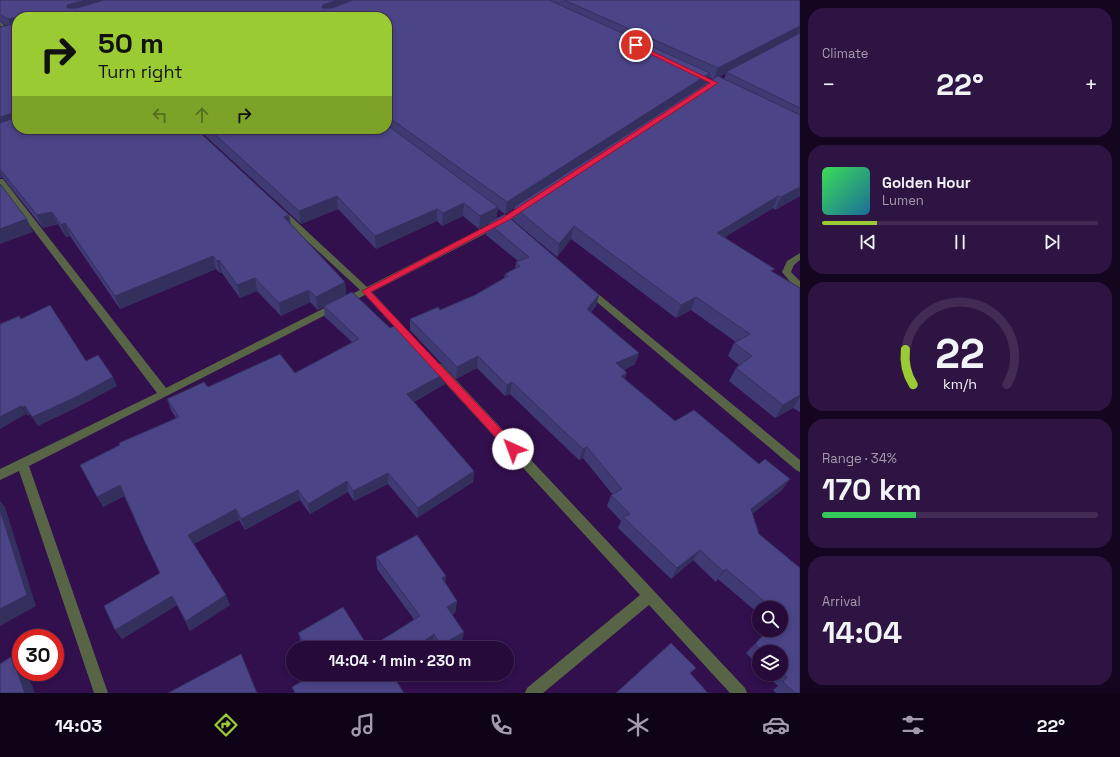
<!DOCTYPE html>
<html lang="en">
<head>
<meta charset="utf-8">
<style>
  :root { --surface:#260b3a; --page:#2e1442; --text:#f1f3f6; --muted:#a49baf; --line:#422b54; --accent:#9bcb33 }
  body { margin:0; font-family:"Space Grotesk",sans-serif; background:var(--page); color:var(--text); height:100vh; display:flex; flex-direction:column; font-size:15px; white-space:nowrap }
  * { box-sizing:border-box; margin:0 }
  p { font-size:13px; color:var(--muted) }
  .icon { flex:none; width:22px; height:22px; fill:none; stroke:currentColor; stroke-width:2; stroke-linecap:round; stroke-linejoin:round }
  .map { position:relative; flex:1; overflow:hidden }
  .side { display:flex; flex-direction:column; gap:8px; padding:8px; background:#150620; width:320px }
  .side>* { flex:none }
  .banner { position:absolute; left:12px; top:12px; width:380px; height:122px; border-radius:16px; box-shadow:0 2px 6px #0003,0 0 0 1px var(--line); background:#9bcb33; color:#111; overflow:hidden }
  .tools { position:absolute; left:752px; top:601px; display:grid; gap:8px }
  .tools a { display:grid; place-items:center; width:36px; height:36px; border-radius:50%; background:var(--surface); box-shadow:0 2px 6px #0003,0 0 0 1px var(--line); font-size:20px }
  .speed { position:absolute; left:12px; top:629px; display:flex; gap:8px; font-size:20px; font-weight:700; text-align:center }
  .speed>* { display:grid; place-content:center; width:52px; height:52px; border-radius:50%; background:var(--surface); box-shadow:0 2px 6px #0003,0 0 0 1px var(--line); line-height:1 }
  .speed .limit { border:6px solid #d22; background:#fff; color:#111 }
  .pin { position:absolute; display:grid; place-items:center; width:34px; height:34px; color:#fff; margin:-17px; border:2px solid #fff; border-radius:50%; box-shadow:0 1px 4px #0007 }
  .me { position:absolute; width:44px; margin:-22px; rotate:317deg; stroke-linejoin:round; filter:drop-shadow(0 0 3px #0008) }
  .turn { display:flex; align-items:center; gap:14px; height:84px; padding:0 20px; font-size:18px }
  .turn .icon { width:52px; height:52px; stroke-width:2.5 }
  .turn b { display:block; font-size:28px; line-height:34px }
  .lanes { display:flex; align-items:center; height:38px; padding:0 20px; background:#0003; justify-content:center; gap:20px; direction:ltr }
  .lanes .off { opacity:.35 }
  .big { font-size:30px; font-weight:700; line-height:1.1 }
  .side .tile { flex:1; display:flex; flex-direction:column; justify-content:center; gap:6px; min-width:0; padding:0 14px; border-radius:16px; background:var(--page) }
  .side .dial { align-items:center; gap:0 }
  .dial svg { height:104px; overflow:visible; fill:none; stroke:var(--line); stroke-width:7; stroke-linecap:round; text-anchor:middle }
  .dial text { fill:var(--text); stroke:none }
  .song { display:flex; align-items:center; gap:12px }
  .cover { width:48px; height:48px; border-radius:6px; background:linear-gradient(135deg,hsl(130 70% 55%),hsl(200 70% 35%)) }
  .played { height:4px; border-radius:2px; background:linear-gradient(90deg,var(--accent) 20%,var(--line) 20%) }
  .keys { display:flex; justify-content:space-around; direction:ltr }
  .heat { display:flex; justify-content:space-between; align-items:center; font-size:22px; direction:ltr }
  .charge { height:6px; border-radius:3px; background:linear-gradient(90deg,#34c759 34%,var(--line) 0) }
  .trip { position:absolute; left:286px; top:641px; width:228px; height:40px; border-radius:20px; background:var(--surface); box-shadow:0 2px 6px #0003,0 0 0 1px var(--line); font-weight:700; line-height:40px; text-align:center }
  .tabs { display:flex; height:64px; justify-content:space-around; align-items:center; background:#0f0417; color:var(--muted) }
  .tabs .icon { width:28px; height:28px }
  .tabs .selected { color:var(--accent) }
  .tabs b { font-size:18px; color:var(--text) }
  main { display:flex; flex:1; min-height:0 }
  .map>svg:first-child { display:block }
  .lines { fill:none; stroke-linecap:round; stroke-linejoin:round }
  .minor { fill:#586446; fill-rule:evenodd }
  .wall { fill:#403a74; fill-rule:evenodd }
  .shaded-wall { fill:#34305e }
  .building { fill:#4b4487; stroke:#34305e }
  .route { fill:#e11d48; stroke:#92132f }
</style>
</head>
<body>
<main>
<div class="map">
<svg width="800" height="693" viewBox="0 0 800 693">
  <rect width="100%" height="100%" fill="#320f4d"/>
  <g class="lines">
    <path class="minor" d="M0,22l14,11v2h-4l-10,-8z
      M0,179h3l163,209 194,-98 -82,-76v-4h6l83,77 135,-69 18,-12h3l4,2 -19,14 -136,70 37,40 2,2 -2,2h-6l-38,-41 -336,171 79,227h-14l-75,-222 -19,9v-11l157,-76 -157,-207z
      M800,253v7l-6,5 -3,7 9,9v7l-9,-5 -9,-11 5,-11z
      M588,287l3,1 209,172v12l-4,-2 -211,-178 -2,-2z
      M437,363l4,1 304,324 2,5h-17l-81,-88 -106,88h-18l2,-5 113,-93 -207,-225 -1,-3 1,-3z"/>
  </g>
  <path class="wall" d="M0,0h800v196l-25,14 -2,-2 -48,29 48,35 27,16v124l-7,-4 -18,10 -46,-37 7,-13 3,-3 -11,-9 6,-13 2,-1 -45,-32 -15,8 -105,-79 -14,18 -44,-37 1,-12 -9,6 -7,-5 -2,10 103,76 -3,11 -5,6 48,41 -4,11 -11,6 1,9 50,42 115,58 -8,11 -30,24 7,20 41,34v125h-24l-3,-3 5,-4 -12,-12h15v-22h-22v14l-13,-13 22,-23h13v-22h-22v6l-41,-35 -2,3 -23,-22 -22,19 -53,-51 3,-7 -14,-15 4,-11h2l-30,-37 -4,2 -69,-66 -5,2 -28,-28 -21,11 -46,-49v-11l30,-9 35,-15 29,-17 1,-4 10,-5 1,-7 2,-1 -32,-26 2,-11 -9,5 -16,-13 -21,10 -5,-5 -61,28 -38,-40 -37,15 -103,-95h189v-112h-370l272,198 2,9 54,58 1,13 99,89 -31,18 60,69 -1,11 -56,36 -29,-34 -34,17 -6,-9 -38,22 -10,-14 -55,30 -6,-10 -46,24 37,61 -40,26 -13,-26 -55,34 -7,-9 45,-57 -36,-77 -21,11 17,-61 56,-28 -5,-8 -4,-11 41,-12 87,-14 57,-31 -27,-25 -1,-11 -6,4 -8,-8 -29,14 -24,-25 -17,7 -18,-25h-2l-4,-4 -96,40 -50,-73 -4,1 -8,-13 -15,4 -40,-50h-3v-155l1,4 6,-1 -7,-4zM726,73l-2,6 -5,-2zM708,77l5,2 -7,5z
    M376,557l70,26 11,18 -2,12 -3,1 10,28 -10,6h-17l-58,-79z
    M298,633l71,15h-65l-3,-5z"/>
  <path class="shaded-wall" d="M86,0h40l-55,16 -4,-8v-3z
    M337,0h30l-44,16 -1,-8 1,-3z
    M14,18l3,8 -5,3 -4,-10z
    M800,26v9l-86,44 4,-11z
    M710,73l-4,11 -201,130 2,-12z
    M13,113l4,10 -17,7v-13z
    M0,171l3,7h-3z
    M800,187v9l-25,14 6,-13z
    M337,196l1,13 -37,15 -2,-13z
    M778,196l-5,12 -61,37 5,-12z
    M464,203l-1,13 -21,10 1,-13z
    M498,207l-2,13 -17,9 1,-13z
    M437,209v12l-61,28 -1,-13z
    M52,212l6,12 -15,4 -6,-13z
    M289,215l2,12 -7,-10z
    M27,219l6,13 -33,12v-15z
    M65,223l5,13 -4,1 -5,-12z
    M574,226l-3,13 -14,18 2,-13z
    M213,256l3,13 -96,40 -5,-13z
    M219,260l3,13h-2l-3,-12z
    M255,278l2,13 -17,7 -3,-13z
    M345,282l1,13 -28,15 -2,-13z
    M309,290l1,12 -29,14 -2,-13z
    M599,295l-3,11 -12,15 3,-12z
    M696,297l-5,13 -15,8 5,-13z
    M639,353l-4,11 -23,11 4,-12z
    M478,356l-1,12 -21,11 1,-12z
    M446,373l-1,11 -38,21v-11z
    M627,373l-4,11 -2,-8z
    M113,377l4,9 -39,21 -40,19 -6,-9z
    M512,382l-2,12 -5,2 2,-11z
    M800,395v2l-7,11 -18,10 8,-13z
    M21,406l5,8 -26,15v-12z
    M25,406l6,8 -3,2 -6,-9z
    M587,447l-4,11 -4,2 4,-11z
    M474,471l-1,11 -56,36 1,-10z
    M388,473v11l-34,17 -1,-10z
    M790,479l-8,11 -38,30 7,-11z
    M347,481l1,11 -38,22 -2,-10z
    M120,485l5,11 -22,11 -6,-10z
    M298,490l2,10 -55,30 -4,-11z
    M0,501l5,6 31,99 -36,20z
    M236,509l3,11 -47,25 -4,-10z
    M700,550l-7,10 -22,19 6,-11z
    M726,569l-8,10 -2,3 7,-11z
    M446,576l-1,11 -3,-9z
    M226,595l4,10 -40,26 -4,-10z
    M172,596l5,9 -55,34 -7,-9z
    M457,601l-2,12 -9,5 1,-11z
    M464,632l-2,10 -10,6h-11v-3z
    M434,634l-1,11 -5,3h-14z
    M12,656l9,9v7h6l8,21h-10z"/>
  <path class="building" d="M0,0h86l-19,5v3h10l27,-8h233l-14,5 -1,3h10l21,-8h196l161,73 -203,129 -120,-86v-99h-370v112h179l93,86 -5,2 61,65 -29,15 -7,-7 -30,13 -24,-25 -18,7 -18,-25 -2,1 -4,-5 -98,40 -50,-73 -4,2 -9,-13 -15,3 -37,-46v-46l14,-5 -1,-5 -13,4v-90l14,-3v-6l-6,1 -8,-5z
    M564,0h236v26l-82,42z
    M800,33v75l-74,-36z
    M718,76l82,39v72l-19,10 -3,-1 -61,37 58,36 -4,2 29,17v107l-17,10 -47,-37 16,-12 -18,-13 16,-9 -54,-37 -15,8 -107,-79 -15,18 -45,-37z
    M387,125l111,82 -18,9 -16,-13 -21,10 -6,-4 -62,27 -38,-40 -38,15 -90,-82h178z
    M0,184l27,35 -27,10z
    M505,214l94,81 -12,14 52,44 -23,10 11,10 -6,3 54,45 19,-11 65,54 6,-5 25,20 -39,30 8,25 41,34v125h-5l-12,-11 4,-5 -6,-6v-19h-18l-8,-8 13,-14h13v-22h-9l-46,-39 -3,2 -23,-21 -23,18 -54,-51 7,-3 -19,-19 11,-6 -35,-42 -4,2 -71,-67 -5,3 -29,-29 -21,11 -47,-48 28,-12 2,3 35,-15 33,-19 -3,-2 15,-8 -4,-4 13,-5 -41,-34z
    M352,292l38,36 10,-4 46,49 -39,21 67,77 -56,37 -30,-35 -35,18 -6,-10 -39,23 -10,-14 -57,29 -5,-10 -48,26 38,60 -40,26 -14,-25 -57,34 -11,-24 56,-33 -15,-31 -25,-57 -23,12 -17,-32 40,-20 -1,-2 60,-26 -12,-18 37,-17 4,5 72,-33 15,19 64,-34 -35,-33z
    M50,305l36,56 12,-6 15,22 -39,21 -42,19 -7,-11 -3,1 -1,-1 -21,11v-93l19,-8 2,3z
    M0,510l27,85 -27,14z
    M417,535l29,41 -4,2 15,23 -10,6 17,25 -23,13 -7,-11 -20,14h-45l51,-32 -44,-59z
    M343,607l26,41h-62l-9,-15z
    M671,643l25,25 -6,5 18,20h-92z
    M241,654l16,39h-89z
    M12,656l13,37h-25v-29z
    M314,674h78l12,19h-109l-3,-6z"/>
  <path class="route" d="M634,44h3l81,39 -211,138 -136,71 146,154 1,3 -5,4 -4,-1 -147,-161 140,-73 208,-135 -76,-37z"/>
</svg>
<div class="tools">
<a><svg class="icon" aria-label="search" viewBox="0 0 24 24"><circle cx="10" cy="10" r="6"/><path d="M15 15l6 6"/></svg></a>
<a><svg class="icon" aria-label="layers" viewBox="0 0 24 24"><path d="M12 4l9 5-9 5-9-5zM3 14l9 5 9-5"/></svg></a>
</div>
<div class="speed"><div class="limit">30</div></div>
<div class="pin" style="left:636px;top:45px;background:#d93025"><svg class="icon" aria-label="arrive" viewBox="0 0 24 24"><path d="M6 21V4h12l-3 4 3 4H6"/></svg></div>
<svg class="me" style="left:513px;top:449px" viewBox="-20 -20 40 40"><circle r="19" fill="#fff"/><path d="M0-13L10 11 0 6-10 11z" fill="#e11d48"/></svg>
<div class="trip">14:04 · 1 min · 230 m</div>
<div class="banner">
<div class="turn"><svg class="icon" aria-label="right" viewBox="0 0 24 24"><path d="M7 20v-9h11M14 6l5 5-5 5"/></svg><div><b>50 m</b>Turn right</div></div>
<div class="lanes"><svg class="icon off" aria-label="left" viewBox="0 0 24 24"><path d="M17 20v-9H6M10 6l-5 5 5 5"/></svg><svg class="icon off" aria-label="ahead" viewBox="0 0 24 24"><path d="M12 20V5M6 11l6-6 6 6"/></svg><svg class="icon" aria-label="right" viewBox="0 0 24 24"><path d="M7 20v-9h11M14 6l5 5-5 5"/></svg></div>
</div>
</div>
<section class="side">
<div class="tile"><p>Climate</p>
<div class="heat"><a>−</a><b class="big">22°</b><a>+</a></div>
</div>
<div class="tile">
<div class="song"><i class="cover"></i><div><b>Golden Hour</b><p>Lumen</p></div></div>
<div class="played"></div>
<div class="keys"><svg class="icon" aria-label="previous" viewBox="0 0 24 24"><path d="M18 5L8 12l10 7zM5 5v14"/></svg><svg class="icon" aria-label="pause" viewBox="0 0 24 24"><path d="M8 5v14M16 5v14"/></svg><svg class="icon" aria-label="next" viewBox="0 0 24 24"><path d="M6 5l10 7-10 7zM19 5v14"/></svg></div>
</div>
<div class="tile dial"><svg viewBox="0 0 100 80">
<path d="M14 69A42 42 0 1 1 86 69"/>
<path d="M14 69A42 42 0 0 1 8 42" stroke="#9bcb33"/>
<text x="50" y="56" font-size="32" font-weight="700">22</text>
<text x="50" y="72" font-size="11">km/h</text>
</svg></div>
<div class="tile"><p>Range · 34%</p><b class="big">170 km</b><div class="charge"></div></div>
<div class="tile"><p>Arrival</p><b class="big">14:04</b></div>
</section>
</main>
<nav class="tabs">
<b>14:03</b>
<svg class="icon selected" aria-label="directions" viewBox="0 0 24 24"><path d="M12 3l9 9-9 9-9-9zM9 14v-3h6M13 9l2 2-2 2"/></svg>
<svg class="icon" aria-label="music" viewBox="0 0 24 24"><path d="M9 18V5l10-2v13"/><circle cx="6" cy="18" r="3"/><circle cx="16" cy="16" r="3"/></svg>
<svg class="icon" aria-label="phone" viewBox="0 0 24 24"><path d="M5 4h4l2 5-3 2q2 4 5 5l2-3 5 2v4C11 20 4 13 5 4z"/></svg>
<svg class="icon" aria-label="climate" viewBox="0 0 24 24"><path d="M12 3v18M4 7l16 10M4 17L20 7"/></svg>
<svg class="icon" aria-label="car" viewBox="0 0 24 24"><path d="M5 17H2v-5l4-1 3-4h7l3 4 3 1v5h-3M9 17h6M6 11h13"/><circle cx="7" cy="17" r="2"/><circle cx="17" cy="17" r="2"/></svg>
<svg class="icon" aria-label="filters" viewBox="0 0 24 24"><path d="M4 7h16M4 17h16"/><circle cx="9" cy="7" r="2"/><circle cx="15" cy="17" r="2"/></svg>
<b>22°</b>
</nav>
</body>
</html>
